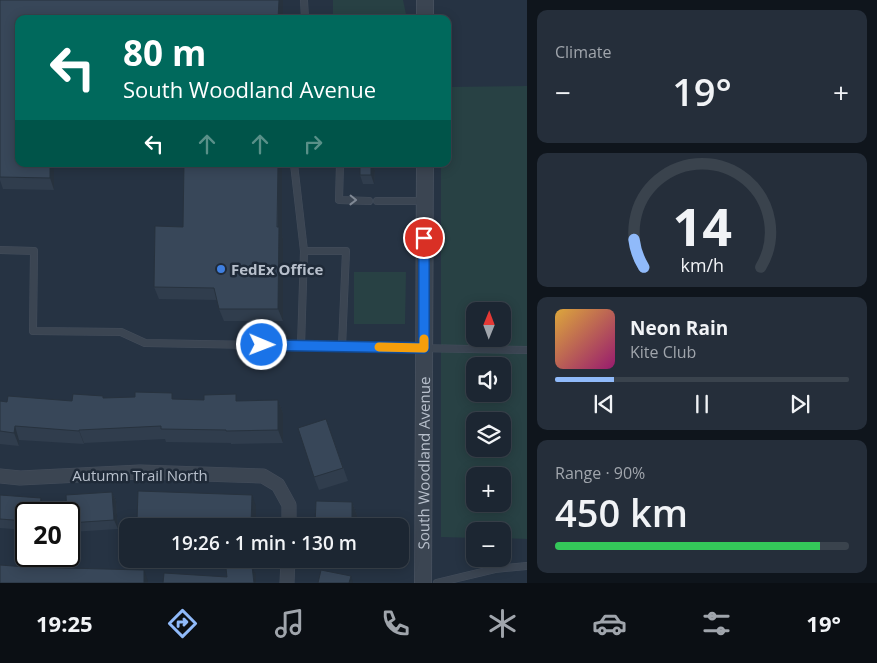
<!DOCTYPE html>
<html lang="en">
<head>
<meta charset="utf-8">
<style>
  :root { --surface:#1c2632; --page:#252e3a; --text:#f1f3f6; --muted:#a0a5ac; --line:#3a434d; --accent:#90bafa }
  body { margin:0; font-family:"Open Sans",sans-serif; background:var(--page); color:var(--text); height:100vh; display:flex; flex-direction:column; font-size:19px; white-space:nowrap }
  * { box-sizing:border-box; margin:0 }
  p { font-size:16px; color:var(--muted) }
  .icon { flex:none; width:28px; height:28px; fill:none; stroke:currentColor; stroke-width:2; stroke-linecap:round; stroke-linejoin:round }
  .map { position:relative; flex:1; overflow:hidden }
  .drawer { display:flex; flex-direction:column; gap:10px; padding:10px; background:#0f151c; width:350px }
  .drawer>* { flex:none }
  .top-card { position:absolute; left:15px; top:15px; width:436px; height:152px; border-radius:10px; box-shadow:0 2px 12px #0003,0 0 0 1px var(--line); background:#00695c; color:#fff; overflow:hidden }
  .needle { width:32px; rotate:1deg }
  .buttons { position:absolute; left:466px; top:302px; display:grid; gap:10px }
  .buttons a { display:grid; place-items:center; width:45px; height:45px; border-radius:10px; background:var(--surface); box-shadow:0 2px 12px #0003,0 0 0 1px var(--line); font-size:25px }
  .speed { position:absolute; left:15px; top:502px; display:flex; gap:10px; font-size:25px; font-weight:700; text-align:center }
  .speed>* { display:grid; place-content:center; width:65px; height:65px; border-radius:50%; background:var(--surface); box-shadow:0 2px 12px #0003,0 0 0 1px var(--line); line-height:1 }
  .speed .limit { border:2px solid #111; border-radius:8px; background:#fff; color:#111 }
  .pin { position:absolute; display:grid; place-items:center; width:42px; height:42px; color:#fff; margin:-21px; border:2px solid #fff; border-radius:50%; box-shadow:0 1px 5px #0007 }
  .me { position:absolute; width:55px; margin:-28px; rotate:91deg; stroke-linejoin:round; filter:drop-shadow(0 0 4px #0008) }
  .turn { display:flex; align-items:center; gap:18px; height:105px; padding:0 25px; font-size:22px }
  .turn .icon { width:65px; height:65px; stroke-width:2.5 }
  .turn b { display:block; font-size:35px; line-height:42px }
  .lanes { display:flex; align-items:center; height:48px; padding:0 25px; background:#0003; justify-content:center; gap:25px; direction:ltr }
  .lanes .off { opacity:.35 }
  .big { font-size:38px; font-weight:600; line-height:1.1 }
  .drawer .widget { flex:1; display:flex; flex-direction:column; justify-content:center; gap:8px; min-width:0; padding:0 18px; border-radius:10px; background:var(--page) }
  .drawer .dial { align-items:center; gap:0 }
  .dial svg { height:130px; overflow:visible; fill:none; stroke:var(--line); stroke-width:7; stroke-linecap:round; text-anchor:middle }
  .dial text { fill:var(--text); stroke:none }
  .song { display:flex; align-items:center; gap:15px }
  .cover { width:60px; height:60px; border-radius:8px; background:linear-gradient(135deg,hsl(40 70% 55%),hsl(320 70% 35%)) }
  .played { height:5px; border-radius:2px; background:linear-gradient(90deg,var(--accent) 20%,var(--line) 20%) }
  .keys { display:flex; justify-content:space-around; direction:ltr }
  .heat { display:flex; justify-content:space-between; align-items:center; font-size:28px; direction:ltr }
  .charge { height:8px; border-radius:4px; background:linear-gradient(90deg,#34c759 90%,var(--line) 0) }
  .trip { position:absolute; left:119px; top:518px; width:290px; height:50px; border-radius:10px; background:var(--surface); box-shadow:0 2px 12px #0003,0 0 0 1px var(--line); font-weight:600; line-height:50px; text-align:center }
  .tabs { display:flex; height:80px; justify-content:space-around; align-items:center; background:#0b0f14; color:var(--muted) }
  .tabs .icon { width:35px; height:35px }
  .tabs .active { color:var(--accent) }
  .tabs b { font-size:22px; color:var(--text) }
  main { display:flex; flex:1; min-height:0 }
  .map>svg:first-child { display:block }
  .green { fill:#284144; fill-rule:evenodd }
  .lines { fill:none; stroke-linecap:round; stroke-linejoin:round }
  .service-casing { stroke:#444e5c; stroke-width:8 }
  .minor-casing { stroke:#444e5c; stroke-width:15 }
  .tertiary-casing { stroke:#444e5c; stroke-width:18 }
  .service { stroke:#3b4552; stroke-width:7 }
  .minor { stroke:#3b4552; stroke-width:14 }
  .tertiary { stroke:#3b4552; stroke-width:16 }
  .wall { fill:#303d4d }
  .shaded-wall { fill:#27323e }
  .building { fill:#384759; stroke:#27323e }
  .oneway { stroke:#808995 }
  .route-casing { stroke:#114b97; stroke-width:12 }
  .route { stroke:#1a73e8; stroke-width:9 }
  .slow { stroke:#f59e0b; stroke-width:9 }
  .shop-dot { fill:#3f7fe0; stroke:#1f2a38; stroke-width:2 }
  .labels { text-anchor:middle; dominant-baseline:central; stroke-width:5; stroke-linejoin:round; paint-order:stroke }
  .poi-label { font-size:15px; font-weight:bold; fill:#b8c0cc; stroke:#1f2a38; text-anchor:start }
  .street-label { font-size:15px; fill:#b8c0cc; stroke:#1f2a38 }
</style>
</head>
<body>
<main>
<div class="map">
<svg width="527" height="583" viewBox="0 0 527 583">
  <rect width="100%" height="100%" fill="#263343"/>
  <path class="green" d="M333,0h70l4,19h-74z
    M527,86v453l-24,-1 -1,-7h-27v7l-34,-1v-373h7v-77zM475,311h27v28h-27zM475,366h27v28h-27zM475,421h27v28h-27zM475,476h27v28h-27z
    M354,272h52l-1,52h-51z"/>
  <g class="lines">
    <defs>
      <path id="service" d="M304,0l1,19
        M294,164l10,87
        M340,164l-1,36 30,1
        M377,201h47
        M0,250l34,1 -1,80 88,1 24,11 382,7
        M301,346l3,-95h42l-4,96
        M437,583l58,-14 32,-3"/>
      <path id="minor" d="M0,476l20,2 120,-6 123,4 15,9 11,20v21
        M287,583l1,-24"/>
      <g id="tertiary">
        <path d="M425,19v-19"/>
        <path id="s1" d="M423,583l2,-419"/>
      </g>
    </defs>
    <use href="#service" class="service-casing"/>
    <use href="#minor" class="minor-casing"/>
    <use href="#tertiary" class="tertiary-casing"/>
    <use href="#service" class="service"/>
    <use href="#minor" class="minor"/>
    <use href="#tertiary" class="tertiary"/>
  </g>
  <path class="wall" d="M0,0h283v19h-264v145h263v71l1,4v82h-59l-5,-12 -2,-9 -58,-1 -5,-12 29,-60 1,-59 -130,-1v23l-51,-1 -3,-9z
    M360,164h12l3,6 -1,14h-11l-3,-9z
    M103,396v2l135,3 40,-1 5,13v30l-52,1v-1l-65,-1 -1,-3 -81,4v1l-65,-4v6l-19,-2v-43l7,1 65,-1z
    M326,419l22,62 -29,9 -5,-13z
    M112,492l4,9 2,28 -47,3 -2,-6v-12z
    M0,495l44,12 -18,7v16l-26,-2z
    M352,502l5,13v11h-42z
    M256,506v20h-117l-2,-5z
    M317,559h33v7h-30z"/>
  <path class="shaded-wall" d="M279,0h4v19h-5z
    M50,164h3l1,3v23l-4,-12z
    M278,164h4v71l1,4v82l-5,-12z
    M371,164h1l3,6 -1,14 -3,-9z
    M278,400l5,13v30l-5,-13z
    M15,426l4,14v6l-5,-13z
    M79,430l5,13v1l-5,-13z
    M112,492l4,9 2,28 -4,-9z
    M252,495l4,11v20h-4l-1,-1z
    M41,498l3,9 -1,7h-4z
    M352,502l5,13v11h-2l-3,-8z
    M346,518l3,8h-3z
    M347,559h3v7z
    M252,566l4,9v8h-2z
    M144,570l4,11v2h-4z
    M351,576l2,7h-4z"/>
  <path class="building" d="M0,0h279l-1,19h-259v145h31v14l-50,-1z
    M184,164h94l-1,63h2l-1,82h-59l-5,-21 -60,-1 1,-61 28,1z
    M360,164h11v11h-11z
    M135,392l37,1v6l32,1v-5l32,-1v7l42,-1v30l-52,1v-1l-65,-1v-3l-82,4v1l-64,-5 -1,7 -14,-2v-30l7,1 1,-6 64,5 1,-7 30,2v2l32,-1z
    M326,419l17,49 -29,9 -16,-49z
    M138,491l114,4 -1,30 -77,-3v4h-11l1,-4 -27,-1z
    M112,492l2,28 -45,3v-9h-2l-1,-19z
    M0,495l41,3 -2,16h-13v7l-26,-2z
    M316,501l36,1v16h-6v8h-31z
    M0,565l26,2 118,3v13h-144z
    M252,566l2,17h-91l1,-10 63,4 -1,-9z
    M321,570l30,6 -2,7h-31z"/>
  <defs><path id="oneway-chevron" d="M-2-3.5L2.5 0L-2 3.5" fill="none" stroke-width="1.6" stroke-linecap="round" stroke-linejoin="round" transform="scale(1.25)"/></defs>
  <use class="oneway" href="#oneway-chevron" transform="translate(353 200) rotate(1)"/>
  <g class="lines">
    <defs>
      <path id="route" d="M262,345l162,3v-110"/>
    </defs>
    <use href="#route" class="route-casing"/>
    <use href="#route" class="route"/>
    <path class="slow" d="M379,347l45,1v-9"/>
  </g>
  <circle class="shop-dot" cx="221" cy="269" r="5"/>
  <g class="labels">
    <g class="poi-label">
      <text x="231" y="269">FedEx Office</text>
    </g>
    <g class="street-label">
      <text stroke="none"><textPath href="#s1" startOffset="120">South Woodland Avenue</textPath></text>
      <text x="140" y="475">Autumn Trail North</text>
    </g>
  </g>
</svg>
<div class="buttons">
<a><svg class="needle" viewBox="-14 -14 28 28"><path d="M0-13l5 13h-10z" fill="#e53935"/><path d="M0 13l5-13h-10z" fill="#a0a5ac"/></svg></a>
<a><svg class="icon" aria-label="sound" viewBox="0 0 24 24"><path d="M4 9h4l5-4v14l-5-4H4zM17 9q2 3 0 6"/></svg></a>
<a><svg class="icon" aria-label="layers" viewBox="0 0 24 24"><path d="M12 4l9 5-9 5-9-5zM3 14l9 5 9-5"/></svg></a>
<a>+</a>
<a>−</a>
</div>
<div class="speed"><div class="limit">20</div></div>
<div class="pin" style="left:424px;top:238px;background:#d93025"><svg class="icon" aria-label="arrive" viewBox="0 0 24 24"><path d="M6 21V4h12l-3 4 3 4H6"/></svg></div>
<svg class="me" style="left:262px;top:345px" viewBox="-20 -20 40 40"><circle r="17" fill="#1a73e8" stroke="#fff" stroke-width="3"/><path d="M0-11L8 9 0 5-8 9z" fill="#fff"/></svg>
<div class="trip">19:26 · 1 min · 130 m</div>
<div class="top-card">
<div class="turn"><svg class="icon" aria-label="left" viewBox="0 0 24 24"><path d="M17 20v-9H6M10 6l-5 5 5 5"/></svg><div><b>80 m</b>South Woodland Avenue</div></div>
<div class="lanes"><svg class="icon" aria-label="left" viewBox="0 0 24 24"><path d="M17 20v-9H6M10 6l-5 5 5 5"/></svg><svg class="icon off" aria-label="ahead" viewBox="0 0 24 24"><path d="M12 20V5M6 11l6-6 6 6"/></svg><svg class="icon off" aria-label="ahead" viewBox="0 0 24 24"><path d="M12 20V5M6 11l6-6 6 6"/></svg><svg class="icon off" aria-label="right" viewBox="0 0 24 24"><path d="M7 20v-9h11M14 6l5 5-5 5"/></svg></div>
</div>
</div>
<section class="drawer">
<div class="widget"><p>Climate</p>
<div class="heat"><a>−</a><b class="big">19°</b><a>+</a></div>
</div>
<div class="widget dial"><svg viewBox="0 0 100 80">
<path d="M14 69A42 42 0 1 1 86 69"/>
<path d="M14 69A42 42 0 0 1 8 52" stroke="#90bafa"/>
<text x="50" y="56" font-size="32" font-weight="700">14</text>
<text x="50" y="72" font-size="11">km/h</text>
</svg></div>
<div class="widget">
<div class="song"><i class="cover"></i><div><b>Neon Rain</b><p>Kite Club</p></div></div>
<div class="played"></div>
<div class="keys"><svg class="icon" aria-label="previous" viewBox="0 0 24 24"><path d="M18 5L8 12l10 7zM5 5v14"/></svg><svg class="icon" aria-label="pause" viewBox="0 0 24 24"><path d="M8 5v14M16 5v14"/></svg><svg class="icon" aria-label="next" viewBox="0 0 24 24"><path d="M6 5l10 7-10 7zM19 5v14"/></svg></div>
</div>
<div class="widget"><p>Range · 90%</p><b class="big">450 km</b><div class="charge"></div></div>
</section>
</main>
<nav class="tabs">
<b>19:25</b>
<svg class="icon active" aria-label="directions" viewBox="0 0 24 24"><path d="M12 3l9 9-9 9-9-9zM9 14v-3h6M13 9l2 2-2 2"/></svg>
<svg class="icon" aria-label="music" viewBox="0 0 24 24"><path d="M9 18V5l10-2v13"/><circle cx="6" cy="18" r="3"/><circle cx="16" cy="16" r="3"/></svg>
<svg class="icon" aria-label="phone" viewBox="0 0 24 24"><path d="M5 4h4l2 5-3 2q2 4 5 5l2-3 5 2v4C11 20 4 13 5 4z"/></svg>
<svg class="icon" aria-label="climate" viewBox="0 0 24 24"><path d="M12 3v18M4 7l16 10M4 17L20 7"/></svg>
<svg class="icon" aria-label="car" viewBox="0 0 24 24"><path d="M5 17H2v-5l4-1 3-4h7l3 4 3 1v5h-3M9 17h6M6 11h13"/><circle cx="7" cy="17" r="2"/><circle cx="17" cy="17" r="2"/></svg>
<svg class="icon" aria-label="filters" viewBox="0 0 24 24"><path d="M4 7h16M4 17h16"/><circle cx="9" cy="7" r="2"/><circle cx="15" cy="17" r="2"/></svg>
<b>19°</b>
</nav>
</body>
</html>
